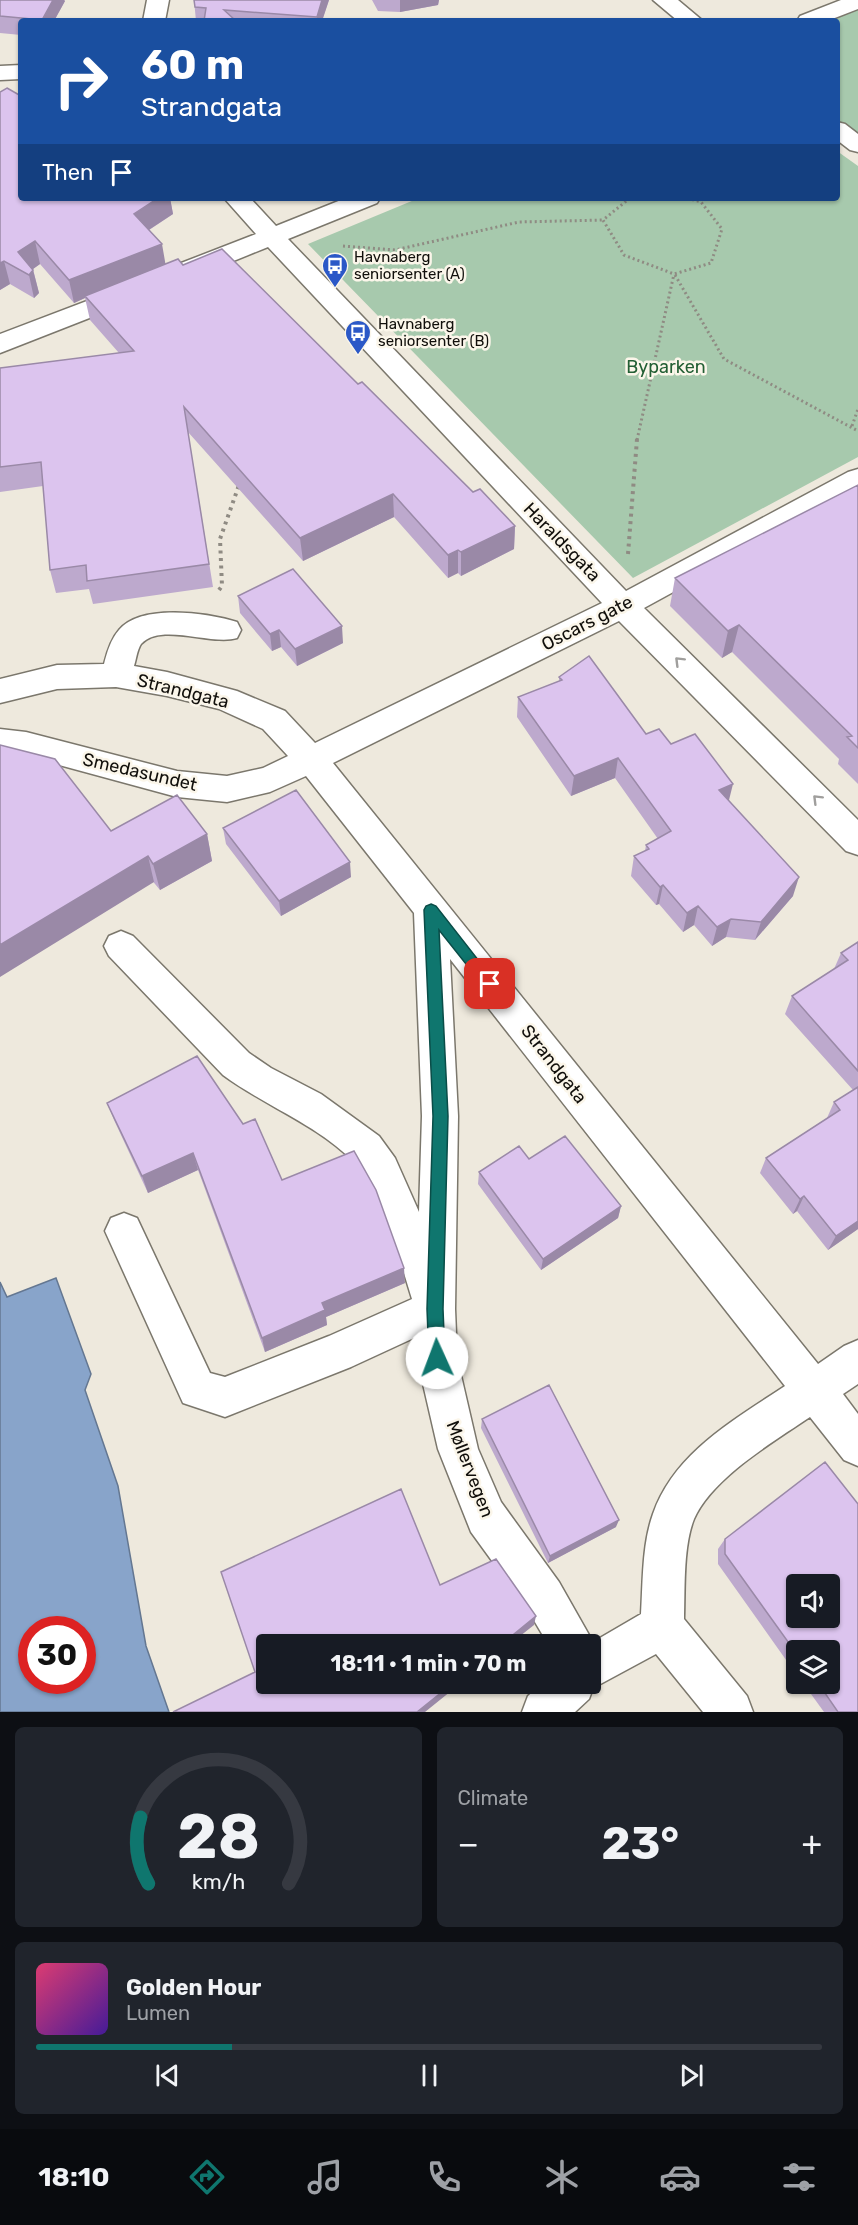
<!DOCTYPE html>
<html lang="en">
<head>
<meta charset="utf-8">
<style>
  :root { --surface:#171b24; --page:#20242c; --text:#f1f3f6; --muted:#9ea1a6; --line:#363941; --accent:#0f766e }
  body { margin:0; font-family:Rubik,sans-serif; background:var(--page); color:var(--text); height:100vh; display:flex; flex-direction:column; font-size:22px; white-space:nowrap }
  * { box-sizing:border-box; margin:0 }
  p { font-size:20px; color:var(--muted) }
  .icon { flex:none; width:33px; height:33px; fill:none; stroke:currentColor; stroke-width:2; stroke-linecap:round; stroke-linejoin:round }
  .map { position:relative; height:1712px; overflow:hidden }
  .details { display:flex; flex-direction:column; gap:15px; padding:15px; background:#0d0f14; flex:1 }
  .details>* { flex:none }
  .banner { position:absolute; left:18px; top:18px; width:822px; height:183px; border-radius:6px; box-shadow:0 2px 4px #0004; background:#1a4fa0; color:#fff; overflow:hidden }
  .fabs { position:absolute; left:786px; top:1574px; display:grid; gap:12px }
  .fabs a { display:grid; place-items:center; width:54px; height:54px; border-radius:6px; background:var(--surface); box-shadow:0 2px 4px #0004; font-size:30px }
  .speed { position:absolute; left:18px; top:1616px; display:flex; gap:12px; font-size:30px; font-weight:700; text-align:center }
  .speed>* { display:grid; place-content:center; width:78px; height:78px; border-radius:50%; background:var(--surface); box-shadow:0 2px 4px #0004; line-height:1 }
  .speed .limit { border:9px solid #d22; background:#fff; color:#111 }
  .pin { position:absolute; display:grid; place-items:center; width:51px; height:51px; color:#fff; margin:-26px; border-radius:12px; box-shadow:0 3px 9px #0006 }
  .me { position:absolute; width:66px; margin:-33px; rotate:358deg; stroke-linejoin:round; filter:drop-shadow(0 0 4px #0008) }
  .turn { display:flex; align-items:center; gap:21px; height:126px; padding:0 24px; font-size:27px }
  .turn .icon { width:78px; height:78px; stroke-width:2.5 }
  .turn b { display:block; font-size:42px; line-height:51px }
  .then { display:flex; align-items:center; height:57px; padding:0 24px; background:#0003; gap:12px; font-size:22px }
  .big { font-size:45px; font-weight:700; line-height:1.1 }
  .details .tile { flex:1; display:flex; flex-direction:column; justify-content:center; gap:9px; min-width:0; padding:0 21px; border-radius:9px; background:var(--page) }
  .details .dial { align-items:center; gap:0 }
  .dial svg { height:156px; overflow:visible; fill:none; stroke:var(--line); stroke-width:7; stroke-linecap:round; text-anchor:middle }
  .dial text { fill:var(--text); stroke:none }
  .song { display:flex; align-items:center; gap:18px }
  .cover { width:72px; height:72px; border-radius:9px; background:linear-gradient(135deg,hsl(340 70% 55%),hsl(260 70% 35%)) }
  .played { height:6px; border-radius:3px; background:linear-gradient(90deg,var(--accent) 25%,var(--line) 25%) }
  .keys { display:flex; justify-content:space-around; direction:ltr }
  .heat { display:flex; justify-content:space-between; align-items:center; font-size:33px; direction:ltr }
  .details .tiles { flex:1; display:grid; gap:15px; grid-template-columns:1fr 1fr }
  .tile:last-child { grid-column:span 2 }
  .trip { position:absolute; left:256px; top:1634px; width:345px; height:60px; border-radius:6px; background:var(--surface); box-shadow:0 2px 4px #0004; font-weight:700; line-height:60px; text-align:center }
  .tab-bar { display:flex; height:96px; justify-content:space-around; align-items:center; background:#090b0e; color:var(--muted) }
  .tab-bar .icon { width:42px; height:42px }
  .tab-bar .selected { color:var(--accent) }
  .tab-bar b { font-size:27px; color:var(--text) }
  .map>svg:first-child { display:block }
  .green { fill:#a7c9ad }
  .water { fill:#88a4ca; stroke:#647791; stroke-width:1.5; fill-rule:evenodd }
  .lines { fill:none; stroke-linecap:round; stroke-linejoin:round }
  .minor-casing { stroke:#7b776c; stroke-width:3 }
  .path-far1 { stroke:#8f8b83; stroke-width:3; stroke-dasharray:2 3; stroke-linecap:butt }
  .path { stroke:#8f8b83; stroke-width:4; stroke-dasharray:3 4.5; stroke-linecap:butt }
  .minor { fill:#fff; fill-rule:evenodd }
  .wall { fill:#bda9cd }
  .shaded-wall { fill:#9a89a7 }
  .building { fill:#dcc4ee; stroke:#9a89a7; stroke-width:1.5; fill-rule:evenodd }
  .oneway { stroke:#a09f9d }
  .route { fill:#0f766e; stroke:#0a4d48; stroke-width:1.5 }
  .labels { text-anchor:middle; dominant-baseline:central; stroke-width:5; stroke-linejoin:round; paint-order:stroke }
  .far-poi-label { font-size:15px; fill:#110f0b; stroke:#fbf6ea; text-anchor:start }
  .park-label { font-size:18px; fill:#235f34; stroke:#fbf6ea }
  .street-label { font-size:18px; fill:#110f0b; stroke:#fbf6ea }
</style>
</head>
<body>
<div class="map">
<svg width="858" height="1712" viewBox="0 0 858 1712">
  <rect width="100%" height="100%" fill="#eee9dd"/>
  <path class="green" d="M858,1v144l-21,-16v-108h-29z
    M837,151l21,15v291l-225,121 -325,-334 111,-46h418z"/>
  <path class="water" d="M56,1278l35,96 -6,16 33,96 28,160 23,66h-169v-430l7,15zM32,1629h50v51h-50z"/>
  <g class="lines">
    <defs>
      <path id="minor" d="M147,0h22l-4,21h-22z
        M653,0h25l25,21h-25z
        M841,0h17v9l-31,12h-30l3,-5z
        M21,65v14l-21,1v-14z
        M837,122l8,2 13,10v18l-8,-2 -13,-10z
        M224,198h26l26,28 70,-28h34l-3,5 -89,36 338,352 222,-119 10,-3v22l-214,117 214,212v35l-12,-4 -227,-230 -286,142 485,601 26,-18 14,-6v44l-15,10 15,20v52l-14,-6 -34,-43c-37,25 -98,61 -116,102 -11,27 -9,71 -10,100l63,77 6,16h-50l-47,-58 -63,34 -4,11 -14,13h-53l6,-16 14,-13h49v-39h-43l-19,-32 -58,-80 -33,-83 -21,-91 -1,-21 -65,30 -126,50 -42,-14 -78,-172 6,-13 13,-5 13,5 73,155 15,4 104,-41 83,-37c-10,-33 -35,-116 -59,-138 -37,-37 -88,-55 -130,-86l-114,-119 -5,-10 5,-10 12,-5 12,5 116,117 22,15 50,26 58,42 16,22 24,54 3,-96 -8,-203 -108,-137 -36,16 -43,10 -50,-5 -151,-41 -26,-3v-24l26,3 151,39 50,5 36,-8 25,-12 -25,-27 -44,-20 -52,-13 -51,-9 -59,2 -57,14v-24l57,-14 47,-1c3,-12 7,-25 15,-34 22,-27 89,-17 118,-8l4,8 -4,8c-25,8 -76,-16 -96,6 -4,6 -5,16 -7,22l33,6 70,19 48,20 30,32 287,-140 -334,-356 -74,30 -9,2 -9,-2 -4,-6 4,-6 80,-31zM450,959l335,427c-51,34 -111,67 -132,128 -11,31 -10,67 -12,100l-48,28 -34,-60 -58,-80 -23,-53 -21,-91 -2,-49 3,-193z
        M129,285l9,2 4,6 -4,6 -138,54v-19z"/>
    </defs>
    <use href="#minor" class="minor-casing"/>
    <path class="path-far1" d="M630,198l-27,22 21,35 50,19 37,-11 11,-34 -21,-27 -14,-4
      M343,246l52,4 124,-28 84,-2
      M675,275l49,84 134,72
      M852,426l6,-17
      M637,440l37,-166"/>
    <path class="path" d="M628,554l9,-115
      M219,590l3,-4 -2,-47 19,-54"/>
    <use href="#minor" class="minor"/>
  </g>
  <path class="wall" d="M0,0h64l1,1 -11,20h-33v14l-21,-2z
    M194,0h135l-7,21h-126z
    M372,0h67l-1,5 -38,7 -22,-1z
    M0,92l21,106h149l3,16 -24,16 16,34 18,1 175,119 115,108 42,34 -1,23 -53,27 -3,-3 -10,5 -54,-61 -91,44 -115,-129 25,155 -120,17 -4,-15 -33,4 -6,-23 -7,-84 -43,6v-124l119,-15 -29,-33 -5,-22 -11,5 -34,-39 -7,5 6,24 -5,5 -24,-14 -10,6z
    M858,485v299l-20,-20 1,-5 -107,-107 -10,6 -52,-52 5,-28z
    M238,596l105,47 -46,23 -16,-19 -9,4 -32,-38z
    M559,677l87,57 25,10 57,57 65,95 -38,44 -29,-3 -14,9 -18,-21 -11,7 -24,-28 -3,1 -25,-29 3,-20 11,-5 1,-6 12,-6 -43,-61 -44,18 -54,-79 1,-20 41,-16z
    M223,828l128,49 -70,39 -55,-72z
    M111,831l96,3 5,27 -52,29z
    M858,942v287l-30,21 -31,-39 -4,3 -33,-41 6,-15 61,-40 7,-16 19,-12 -68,-76 7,-18 42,-27 7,-16z
    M107,1103l175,77 123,103 -79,34 1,8 -62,27 -67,-182 -50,23 -34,-73z
    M529,1159l92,47 -3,12 -77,52 -63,-86 1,-12z
    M482,1419l134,108 -68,36 -67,-135z
    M725,1539l133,173h-34l-21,-29h27l-34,-33v24l-78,-110v-15z"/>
  <path class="shaded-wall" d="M53,0h11l1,1 -11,20h-12z
    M322,0h7l-7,21h-5v-4z
    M400,0h39l-1,5 -38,7z
    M158,198h12l3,16 -35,23 -4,-23z
    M35,241l5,23 -14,10 -8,-22z
    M162,244l4,23 -81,29v2l-11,5 -5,-23z
    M4,261l6,23 -10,6v-27z
    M33,270l6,23 -5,5 -5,-23z
    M393,494l1,23 -91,44 -3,-23z
    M515,526l-1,23 -53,27v-24z
    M458,550v23l-10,5v-23z
    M739,625l-7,27 -10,6 6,-27z
    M342,626l1,17 -46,23 -2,-17z
    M279,630l2,17 -9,4 -2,-17z
    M618,758l-3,20 -44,18 3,-20z
    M733,784l-5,20 -9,-14z
    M207,834l5,27 -52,29 -7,-26z
    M148,856l6,26 -154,95v-32z
    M350,862l1,15 -70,39 -2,-15z
    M799,877l-6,19 -38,44 6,-18z
    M663,885l-4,19 -3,1 4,-18z
    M698,906l-4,19 -11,7 4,-19z
    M731,919l-5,18 -14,9 5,-19z
    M193,1153l5,17 -50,23 -6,-17z
    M804,1196l-7,15 -4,3 7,-15z
    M621,1206l-3,12 -77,52 2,-11z
    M858,1221v8l-30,21 8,-14z
    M404,1268l1,15 -79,34 1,8 -62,27 -3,-14 60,-35z
    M619,1520l-3,7 -68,36 2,-7z
    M536,1616l-2,9 -24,19h-8z
    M453,1683h8l-36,29h-8z"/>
  <path class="building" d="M0,0h53l-11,20 -42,-4z
    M194,0h128l-5,17 -93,-7 12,11h-32l2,-13 -11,-1z
    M7,88l14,8v102h137l-24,16 28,30 -93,36 -34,-39 -17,11 15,18 -4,5 -25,-14 -4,2v-171z
    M222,249l136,135 4,-2 111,110 7,-3 35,37 -54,26 -3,-2 -10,5 -55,-61 -93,44 -116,-131 25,157 -122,17 -1,-16 -36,5 -9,-108 -41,5v-99l134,-17 -49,-55 93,-37 5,6z
    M858,485v263l-11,-11 5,-1 -113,-111 -11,6 -53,-53z
    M293,569l49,57 -47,23 -16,-19 -9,4 -32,-38z
    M589,656l57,78 13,-5 12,15 24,-10 38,50 -14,6 80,87 -38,45 -30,-3 -14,8 -19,-21 -11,7 -24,-28 -3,2 -26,-31 15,-7 -3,-4 25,-14 -53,-73 -44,18 -56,-79 44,-17 -3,-3z
    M0,745l55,14 56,72 66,-36 30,39 -54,30 -5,-8 -148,89z
    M296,790l54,72 -71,39 -56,-73z
    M858,942v129l-66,-75 56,-36 -7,-7z
    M197,1056l46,68 12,-5 27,61 72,-29 22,39 28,78 -82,35 3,7 -63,28 -69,-185 -51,23 -35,-73z
    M858,1087v134l-22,15 -32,-40 -4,3 -34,-41 74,-48 -6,-8z
    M565,1136l56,70 -78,53 -64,-87 40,-26 10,13z
    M549,1385l70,135 -69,36 -68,-137z
    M825,1462l33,42v208h-20l-20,-29h12v-33h-34v3l-71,-99v-15zM796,1584h34v33h-34z
    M401,1489l39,96 56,-26 40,57 -34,28h-235v39h186l-36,29h-244l82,-40 -34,-100z"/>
  <defs><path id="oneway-chevron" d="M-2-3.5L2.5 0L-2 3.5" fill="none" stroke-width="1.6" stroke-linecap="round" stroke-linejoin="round" transform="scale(1.5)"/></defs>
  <g class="oneway">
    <use href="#oneway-chevron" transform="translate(679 661) rotate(-135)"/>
    <use href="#oneway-chevron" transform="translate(817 799) rotate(-135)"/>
  </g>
  <path class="route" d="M431,904l5,2 61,78 -2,4 -5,2 -5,-2 -46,-58 9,186 -5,193 2,49 -2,6 -6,2 -6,-2 -2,-6 -2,-49 6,-193 -9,-206 2,-4z"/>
  <defs>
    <symbol id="bus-pin" viewBox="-11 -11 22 30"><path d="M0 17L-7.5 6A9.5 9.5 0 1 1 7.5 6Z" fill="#2b58c7" stroke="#fbf6ea"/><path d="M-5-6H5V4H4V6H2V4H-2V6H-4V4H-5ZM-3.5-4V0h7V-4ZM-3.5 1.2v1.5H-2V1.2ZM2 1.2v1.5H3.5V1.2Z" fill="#fff"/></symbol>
  </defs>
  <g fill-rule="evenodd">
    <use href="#bus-pin" x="320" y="251" width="30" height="40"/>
    <use href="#bus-pin" x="343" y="318" width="30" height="40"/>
  </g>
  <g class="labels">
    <g class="far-poi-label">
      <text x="354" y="257">Havnaberg<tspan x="354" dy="17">seniorsenter (A)</tspan></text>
      <text x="378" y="324">Havnaberg<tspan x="378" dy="17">seniorsenter (B)</tspan></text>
    </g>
    <g class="park-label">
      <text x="666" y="367">Byparken</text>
    </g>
    <g class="street-label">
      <text transform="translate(562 542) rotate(46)">Haraldsgata</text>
      <text transform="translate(587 623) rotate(-27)">Oscars gate</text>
      <text transform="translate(183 691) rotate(14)">Strandgata</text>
      <text transform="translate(140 772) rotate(13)">Smedasundet</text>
      <text transform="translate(554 1064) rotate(52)">Strandgata</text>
      <text transform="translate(470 1469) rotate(69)">Møllervegen</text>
    </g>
  </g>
</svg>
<div class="fabs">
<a><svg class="icon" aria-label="sound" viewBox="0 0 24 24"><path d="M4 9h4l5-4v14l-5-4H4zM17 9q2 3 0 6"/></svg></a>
<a><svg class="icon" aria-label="layers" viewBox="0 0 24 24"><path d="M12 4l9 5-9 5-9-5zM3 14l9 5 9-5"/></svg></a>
</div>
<div class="speed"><div class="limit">30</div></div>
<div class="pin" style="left:490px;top:984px;background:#d93025"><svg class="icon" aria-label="arrive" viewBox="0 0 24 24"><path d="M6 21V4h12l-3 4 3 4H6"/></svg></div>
<svg class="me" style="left:437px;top:1358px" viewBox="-20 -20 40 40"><circle r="19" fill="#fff"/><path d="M0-13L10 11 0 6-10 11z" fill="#0f766e"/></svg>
<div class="trip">18:11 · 1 min · 70 m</div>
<div class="banner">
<div class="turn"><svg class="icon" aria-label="right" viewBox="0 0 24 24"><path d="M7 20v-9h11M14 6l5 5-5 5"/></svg><div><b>60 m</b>Strandgata</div></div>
<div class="then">Then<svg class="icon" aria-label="arrive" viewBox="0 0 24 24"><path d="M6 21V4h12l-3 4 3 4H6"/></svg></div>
</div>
</div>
<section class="details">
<div class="tiles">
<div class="tile dial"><svg viewBox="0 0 100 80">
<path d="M14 69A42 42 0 1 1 86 69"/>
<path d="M14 69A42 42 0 0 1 10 35" stroke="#0f766e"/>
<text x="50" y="56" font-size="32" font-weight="700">28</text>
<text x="50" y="72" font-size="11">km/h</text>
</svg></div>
<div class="tile"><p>Climate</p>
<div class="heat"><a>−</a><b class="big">23°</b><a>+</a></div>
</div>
<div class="tile">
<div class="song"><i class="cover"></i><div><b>Golden Hour</b><p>Lumen</p></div></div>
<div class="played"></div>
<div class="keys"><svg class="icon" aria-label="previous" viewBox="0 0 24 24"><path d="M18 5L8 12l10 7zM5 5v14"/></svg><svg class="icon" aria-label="pause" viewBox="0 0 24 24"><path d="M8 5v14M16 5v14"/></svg><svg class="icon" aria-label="next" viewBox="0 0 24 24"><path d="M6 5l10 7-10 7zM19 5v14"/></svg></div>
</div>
</div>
</section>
<nav class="tab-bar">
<b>18:10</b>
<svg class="icon selected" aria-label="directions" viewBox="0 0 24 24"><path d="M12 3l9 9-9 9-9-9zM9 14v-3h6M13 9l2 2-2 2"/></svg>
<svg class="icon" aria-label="music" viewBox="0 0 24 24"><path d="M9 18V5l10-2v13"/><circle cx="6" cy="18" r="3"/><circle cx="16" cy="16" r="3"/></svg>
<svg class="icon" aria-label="phone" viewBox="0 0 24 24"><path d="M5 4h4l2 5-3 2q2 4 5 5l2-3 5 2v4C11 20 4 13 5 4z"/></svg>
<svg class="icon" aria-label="climate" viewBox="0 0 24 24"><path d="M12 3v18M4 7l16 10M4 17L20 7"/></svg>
<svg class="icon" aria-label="car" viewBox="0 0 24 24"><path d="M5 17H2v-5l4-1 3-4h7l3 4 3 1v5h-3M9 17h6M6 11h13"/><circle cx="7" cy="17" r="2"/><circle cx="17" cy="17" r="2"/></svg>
<svg class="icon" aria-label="filters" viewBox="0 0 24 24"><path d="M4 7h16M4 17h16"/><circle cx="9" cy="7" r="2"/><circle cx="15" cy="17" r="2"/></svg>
</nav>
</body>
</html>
